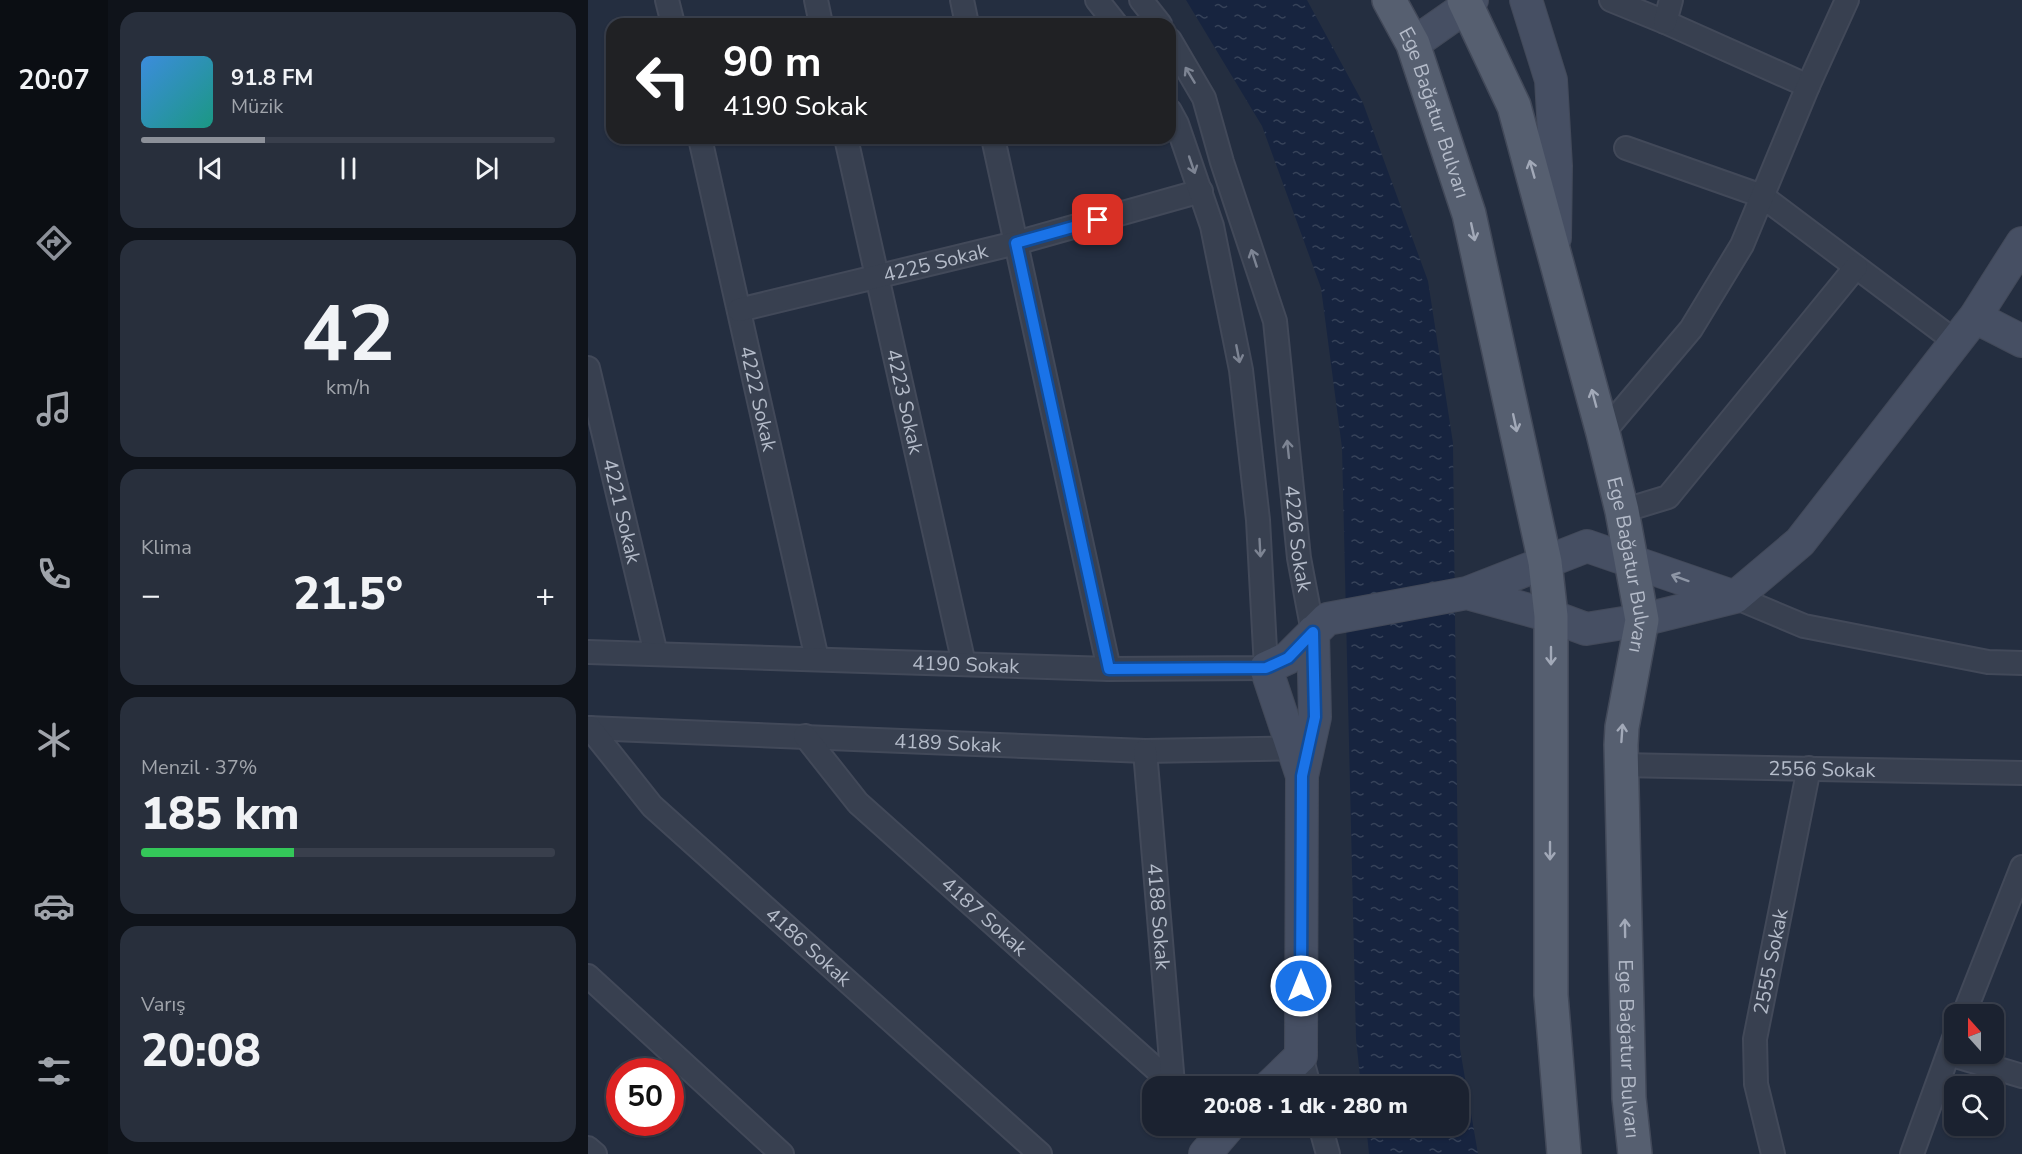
<!DOCTYPE html>
<html lang="tr">
<head>
<meta charset="utf-8">
<style>
  :root { --surface:#1b2230; --page:#282f3c; --text:#f1f3f6; --muted:#a0a4ab; --line:#393f4c; --accent:#8c9099 }
  body { margin:0; font-family:"Nunito Sans",sans-serif; background:var(--page); color:var(--text); height:100vh; display:flex; flex-direction:column; font-size:22px; white-space:nowrap }
  * { box-sizing:border-box; margin:0 }
  p { font-size:20px; color:var(--muted) }
  .icon { flex:none; width:33px; height:33px; fill:none; stroke:currentColor; stroke-width:2; stroke-linecap:round; stroke-linejoin:round }
  .map { position:relative; flex:1; overflow:hidden }
  .panel { display:flex; flex-direction:column; gap:12px; padding:12px; background:#0f131a; width:480px }
  .panel>* { flex:none }
  .guide { position:absolute; left:18px; top:18px; width:570px; height:126px; border-radius:18px; box-shadow:0 2px 4px #0004,0 0 0 2px var(--line); background:#202124; color:#fff; overflow:hidden }
  .needle { width:39px; rotate:339deg }
  .fabs { position:absolute; left:1356px; top:1004px; display:grid; gap:12px }
  .fabs a { display:grid; place-items:center; width:60px; height:60px; border-radius:12px; background:var(--surface); box-shadow:0 2px 4px #0004,0 0 0 2px var(--line); font-size:30px }
  .speed { position:absolute; left:18px; top:1058px; display:flex; gap:12px; font-size:30px; font-weight:700; text-align:center }
  .speed>* { display:grid; place-content:center; width:78px; height:78px; border-radius:50%; background:var(--surface); box-shadow:0 2px 4px #0004,0 0 0 2px var(--line); line-height:1 }
  .speed .limit { border:9px solid #d22; background:#fff; color:#111 }
  .pin { position:absolute; display:grid; place-items:center; width:51px; height:51px; color:#fff; margin:-26px; border-radius:12px; box-shadow:0 3px 9px #0006 }
  .me { position:absolute; width:66px; margin:-33px; rotate:0deg; stroke-linejoin:round; filter:drop-shadow(0 0 4px #0008) }
  .turn { display:flex; align-items:center; gap:21px; height:126px; padding:0 18px; font-size:27px }
  .turn .icon { width:78px; height:78px; stroke-width:2.5 }
  .turn b { display:block; font-size:42px; line-height:51px }
  .big { font-size:45px; font-weight:800; line-height:1.1 }
  .panel .tile { flex:1; display:flex; flex-direction:column; justify-content:center; gap:9px; min-width:0; padding:0 21px; border-radius:18px; background:var(--page) }
  .panel .dial { align-items:center; gap:0 }
  .dial b { font-size:78px; line-height:1 }
  .song { display:flex; align-items:center; gap:18px }
  .cover { width:72px; height:72px; border-radius:9px; background:linear-gradient(135deg,hsl(210 70% 55%),hsl(170 70% 35%)) }
  .played { height:6px; border-radius:3px; background:linear-gradient(90deg,var(--accent) 30%,var(--line) 30%) }
  .keys { display:flex; justify-content:space-around; direction:ltr }
  .heat { display:flex; justify-content:space-between; align-items:center; font-size:33px; direction:ltr }
  .charge { height:9px; border-radius:4px; background:linear-gradient(90deg,#34c759 37%,var(--line) 0) }
  .trip { position:absolute; left:554px; top:1076px; width:327px; height:60px; border-radius:18px; background:var(--surface); box-shadow:0 2px 4px #0004,0 0 0 2px var(--line); font-weight:800; line-height:60px; text-align:center }
  main { display:flex; flex:1; min-height:0 }
  .dock { display:flex; flex-direction:column; width:108px; justify-content:space-around; align-items:center; background:#0b0e13; color:var(--muted) }
  .dock .icon { width:42px; height:42px }
  .dock .selected { color:var(--accent) }
  .dock b { font-size:27px; color:var(--text) }
  .map>svg:first-child { display:block }
  .water { fill:url(#water-ripples) }
  .lines { fill:none; stroke-linecap:round; stroke-linejoin:round }
  .street-casing { stroke:#424959; stroke-width:26 }
  .secondary-casing { stroke:#424959; stroke-width:34 }
  .primary-casing { stroke:#424959; stroke-width:36 }
  .street { stroke:#384050; stroke-width:22 }
  .secondary { stroke:#464f63; stroke-width:32 }
  .primary { stroke:#565f70; stroke-width:33 }
  .oneway { stroke:#7d8493 }
  .oneway2 { stroke:#a2a9b8 }
  .oneway3 { stroke:#8e96a6 }
  .route-casing { stroke:#114b97; stroke-width:15 }
  .route { stroke:#1a73e8; stroke-width:10 }
  .labels { text-anchor:middle; dominant-baseline:central; stroke-width:6; stroke-linejoin:round; paint-order:stroke }
  .street-label { font-size:20px; fill:#b5bcca; stroke:#1d2535 }
</style>
</head>
<body>
<main>
<nav class="dock">
<b>20:07</b>
<svg class="icon selected" aria-label="directions" viewBox="0 0 24 24"><path d="M12 3l9 9-9 9-9-9zM9 14v-3h6M13 9l2 2-2 2"/></svg>
<svg class="icon" aria-label="music" viewBox="0 0 24 24"><path d="M9 18V5l10-2v13"/><circle cx="6" cy="18" r="3"/><circle cx="16" cy="16" r="3"/></svg>
<svg class="icon" aria-label="phone" viewBox="0 0 24 24"><path d="M5 4h4l2 5-3 2q2 4 5 5l2-3 5 2v4C11 20 4 13 5 4z"/></svg>
<svg class="icon" aria-label="climate" viewBox="0 0 24 24"><path d="M12 3v18M4 7l16 10M4 17L20 7"/></svg>
<svg class="icon" aria-label="car" viewBox="0 0 24 24"><path d="M5 17H2v-5l4-1 3-4h7l3 4 3 1v5h-3M9 17h6M6 11h13"/><circle cx="7" cy="17" r="2"/><circle cx="17" cy="17" r="2"/></svg>
<svg class="icon" aria-label="filters" viewBox="0 0 24 24"><path d="M4 7h16M4 17h16"/><circle cx="9" cy="7" r="2"/><circle cx="15" cy="17" r="2"/></svg>
</nav>
<section class="panel">
<div class="tile">
<div class="song"><i class="cover"></i><div><b>91.8 FM</b><p>Müzik</p></div></div>
<div class="played"></div>
<div class="keys"><svg class="icon" aria-label="previous" viewBox="0 0 24 24"><path d="M18 5L8 12l10 7zM5 5v14"/></svg><svg class="icon" aria-label="pause" viewBox="0 0 24 24"><path d="M8 5v14M16 5v14"/></svg><svg class="icon" aria-label="next" viewBox="0 0 24 24"><path d="M6 5l10 7-10 7zM19 5v14"/></svg></div>
</div>
<div class="tile dial"><b>42</b><p>km/h</p></div>
<div class="tile"><p>Klima</p>
<div class="heat"><a>−</a><b class="big">21.5°</b><a>+</a></div>
</div>
<div class="tile"><p>Menzil · 37%</p><b class="big">185 km</b><div class="charge"></div></div>
<div class="tile"><p>Varış</p><b class="big">20:08</b></div>
</section>
<div class="map">
<svg width="1434" height="1154" viewBox="0 0 1434 1154">
  <defs>
    <pattern id="water-ripples" width="26" height="14" patternUnits="userSpaceOnUse" patternTransform="scale(1.5)"><rect width="26" height="14" fill="#17243f"/><path d="M2 4q2-2 4 0t4 0M15 11q2-2 4 0t4 0" fill="none" stroke="#364259"/></pattern>
  </defs>
  <rect width="100%" height="100%" fill="#242e40"/>
  <path class="water" d="M598,0h121l56,103 65,178 25,162 7,606 18,105h-109l-3,-29h92v-39h-97l-5,-47 -14,-591 -21,-160 -59,-162z"/>
  <g class="lines">
    <defs>
      <g id="street">
        <path d="M79,0l6,24"/>
        <path d="M228,0l5,24"/>
        <path d="M374,0l5,24"/>
        <path d="M509,0l19,24"/>
        <path d="M553,0l19,24"/>
        <path d="M1023,0l54,22 143,64"/>
        <path d="M1077,22l6,-22"/>
        <path id="s1" d="M582,40l34,58 18,64 53,159 24,237 14,74"/>
        <path id="s2" d="M112,138l117,521"/>
        <path id="s3" d="M258,138l118,526"/>
        <path d="M405,138l116,531"/>
        <path d="M1038,148l136,48 194,146"/>
        <path id="s4" d="M151,310l277,-67 185,-52"/>
        <path id="s5" d="M0,368l68,286"/>
        <path d="M1015,433l88,-104 51,-84 66,-159 39,-86"/>
        <path d="M1034,511l46,-14 188,-230"/>
        <path d="M1147,597l69,29 184,36 34,1"/>
        <path id="s6" d="M0,652l521,17 157,-1 -8,-148 -17,-150 -29,-144 -35,-102 -7,-13"/>
        <path id="s7" d="M0,728l557,23 162,-3"/>
        <path id="s8" d="M2,728l62,78 388,348"/>
        <path id="s9" d="M217,736l53,67 317,283"/>
        <path id="s10" d="M557,751l28,333"/>
        <path id="s11" d="M1033,765l401,8"/>
        <path d="M0,976l194,178"/>
        <path d="M1376,1014l58,-147"/>
        <path d="M1361,1054l73,22"/>
        <path d="M713,1056l8,30"/>
        <path d="M732,1125l8,29"/>
        <path d="M0,1148l7,6"/>
        <path id="s12" d="M1185,1154l-17,-70 -1,-45 54,-271"/>
        <path d="M1324,1154l42,-116"/>
      </g>
      <path id="secondary" d="M938,0l25,80 5,86 -1,72
        M825,44l54,-38 5,-6
        M1387,317l47,24
        M879,593l84,23 35,13 56,-9 93,-23 65,-55 175,-225 47,-74
        M714,776l-36,-108 22,-10 39,-39 140,-26 120,-47 148,51
        M682,1086l31,-30 1,-280 13,-59 -2,-85
        M617,1154l25,-29"/>
      <g id="primary">
        <path id="s13" d="M801,0l24,44 56,170 76,348 6,54v379l13,159"/>
        <path id="s14" d="M876,0l50,106 89,327 19,78 20,109 -20,107 -1,18 8,353 6,56"/>
      </g>
    </defs>
    <use href="#street" class="street-casing"/>
    <use href="#secondary" class="secondary-casing"/>
    <use href="#primary" class="primary-casing"/>
    <use href="#street" class="street"/>
    <use href="#secondary" class="secondary"/>
    <use href="#primary" class="primary"/>
  </g>
  <defs><path id="oneway-shaft" d="M-6 0H5M1.5-3L5.5 0L1.5 3" fill="none" stroke-width="1.6" stroke-linecap="round" stroke-linejoin="round" transform="scale(1.5)"/></defs>
  <g class="oneway">
    <use href="#oneway-shaft" transform="translate(602 75) rotate(-121)"/>
    <use href="#oneway-shaft" transform="translate(604 165) rotate(71)"/>
    <use href="#oneway-shaft" transform="translate(666 258) rotate(-108)"/>
    <use href="#oneway-shaft" transform="translate(650 354) rotate(79)"/>
    <use href="#oneway-shaft" transform="translate(700 449) rotate(-96)"/>
    <use href="#oneway-shaft" transform="translate(672 548) rotate(87)"/>
  </g>
  <g class="oneway2">
    <use href="#oneway-shaft" transform="translate(944 169) rotate(-106)"/>
    <use href="#oneway-shaft" transform="translate(885 232) rotate(78)"/>
    <use href="#oneway-shaft" transform="translate(1006 398) rotate(-105)"/>
    <use href="#oneway-shaft" transform="translate(927 423) rotate(78)"/>
    <use href="#oneway-shaft" transform="translate(963 656) rotate(90)"/>
    <use href="#oneway-shaft" transform="translate(1034 733) rotate(-86)"/>
    <use href="#oneway-shaft" transform="translate(962 851) rotate(90)"/>
    <use href="#oneway-shaft" transform="translate(1037 928) rotate(-91)"/>
  </g>
  <use class="oneway3" href="#oneway-shaft" transform="translate(1092 578) rotate(-160)"/>
  <g class="lines">
    <defs>
      <path id="route" d="M510,220l-82,23 93,426 157,-1 22,-10 25,-26 2,85 -13,59 -1,210"/>
    </defs>
    <use href="#route" class="route-casing"/>
    <use href="#route" class="route"/>
  </g>
  <g class="labels">
    <g class="street-label">
      <text stroke="none"><textPath href="#s13" startOffset="122">Ege Bağatur Bulvarı</textPath></text>
      <text stroke="none"><textPath href="#s4" startOffset="202">4225 Sokak</textPath></text>
      <text stroke="none"><textPath href="#s2" startOffset="267">4222 Sokak</textPath></text>
      <text stroke="none"><textPath href="#s3" startOffset="270">4223 Sokak</textPath></text>
      <text stroke="none"><textPath href="#s5" startOffset="147">4221 Sokak</textPath></text>
      <text stroke="none"><textPath href="#s1" startOffset="520">4226 Sokak</textPath></text>
      <text stroke="none"><textPath href="#s14" startOffset="591">Ege Bağatur Bulvarı</textPath></text>
      <text stroke="none"><textPath href="#s6" startOffset="378">4190 Sokak</textPath></text>
      <text stroke="none"><textPath href="#s7" startOffset="360">4189 Sokak</textPath></text>
      <text stroke="none"><textPath href="#s11" startOffset="201">2556 Sokak</textPath></text>
      <text stroke="none"><textPath href="#s9" startOffset="255">4187 Sokak</textPath></text>
      <text stroke="none"><textPath href="#s10" startOffset="166">4188 Sokak</textPath></text>
      <text stroke="none"><textPath href="#s8" startOffset="310">4186 Sokak</textPath></text>
      <text stroke="none"><textPath href="#s12" startOffset="196">2555 Sokak</textPath></text>
      <text stroke="none"><textPath href="#s14" startOffset="1078">Ege Bağatur Bulvarı</textPath></text>
    </g>
  </g>
</svg>
<div class="fabs">
<a><svg class="needle" viewBox="-14 -14 28 28"><path d="M0-13l5 13h-10z" fill="#e53935"/><path d="M0 13l5-13h-10z" fill="#a0a4ab"/></svg></a>
<a><svg class="icon" aria-label="search" viewBox="0 0 24 24"><circle cx="10" cy="10" r="6"/><path d="M15 15l6 6"/></svg></a>
</div>
<div class="speed"><div class="limit">50</div></div>
<div class="pin" style="left:510px;top:220px;background:#d93025"><svg class="icon" aria-label="arrive" viewBox="0 0 24 24"><path d="M6 21V4h12l-3 4 3 4H6"/></svg></div>
<svg class="me" style="left:713px;top:986px" viewBox="-20 -20 40 40"><circle r="17" fill="#1a73e8" stroke="#fff" stroke-width="3"/><path d="M0-11L8 9 0 5-8 9z" fill="#fff"/></svg>
<div class="trip">20:08 · 1 dk · 280 m</div>
<div class="guide">
<div class="turn"><svg class="icon" aria-label="left" viewBox="0 0 24 24"><path d="M17 20v-9H6M10 6l-5 5 5 5"/></svg><div><b>90 m</b>4190 Sokak</div></div>
</div>
</div>
</main>
</body>
</html>
